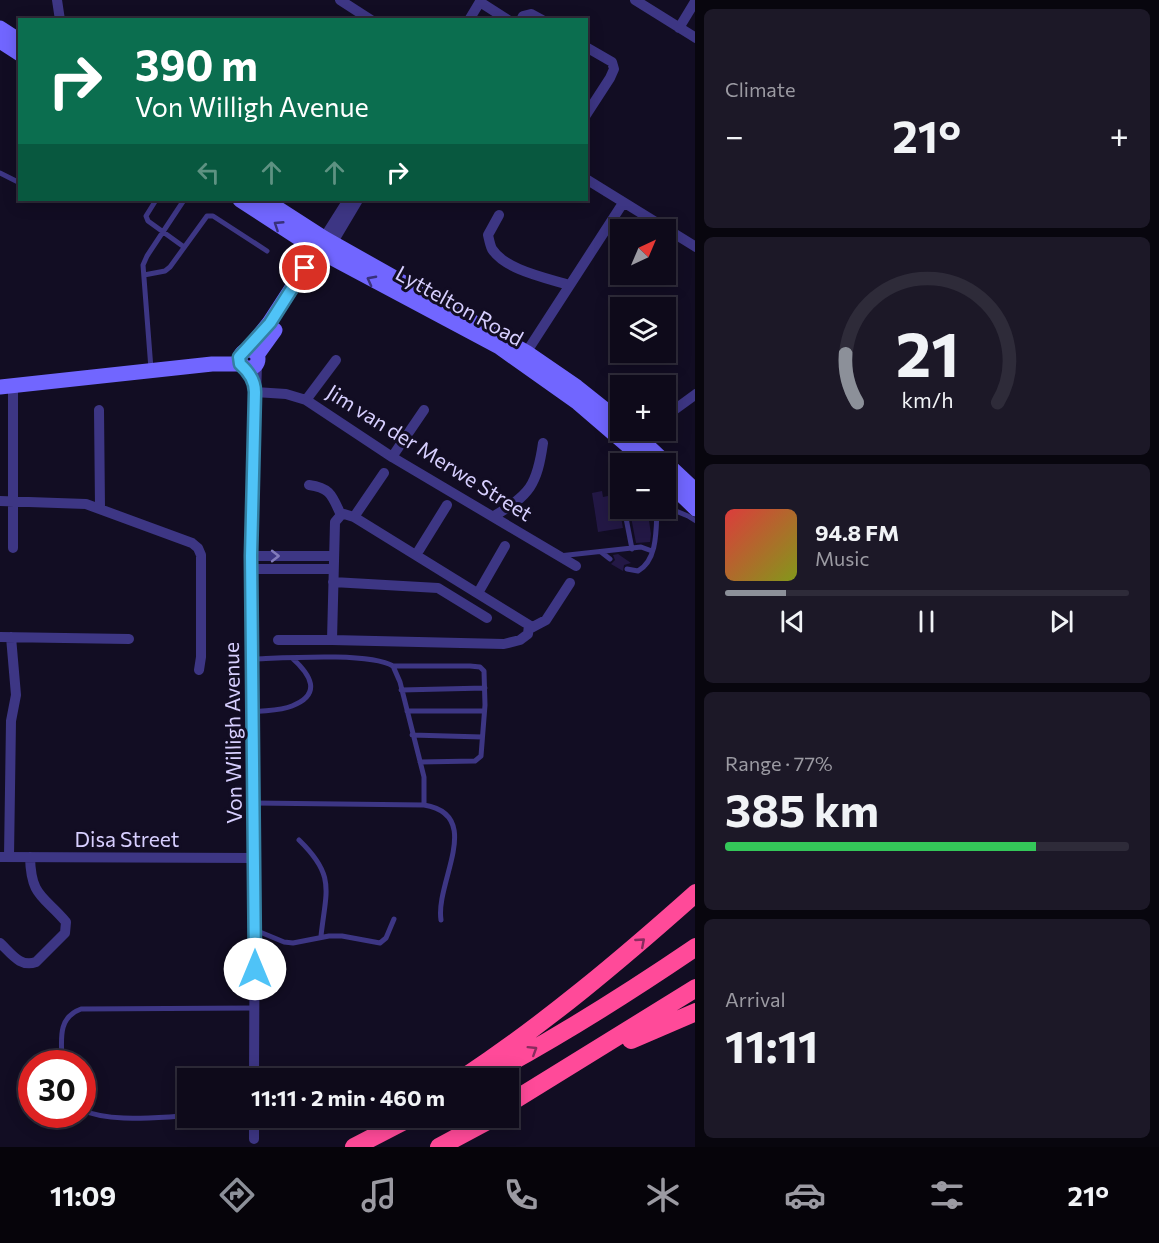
<!DOCTYPE html>
<html lang="en">
<head>
<meta charset="utf-8">
<style>
  :root { --surface:#0e0a1a; --page:#1c1827; --text:#f1f3f6; --muted:#9b9aa2; --line:#2e2b39; --accent:#8c9099 }
  body { margin:0; font-family:Commissioner,sans-serif; background:var(--page); color:var(--text); height:100vh; display:flex; flex-direction:column; font-size:22px; white-space:nowrap }
  * { box-sizing:border-box; margin:0 }
  p { font-size:20px; color:var(--muted) }
  .icon { flex:none; width:33px; height:33px; fill:none; stroke:currentColor; stroke-width:2; stroke-linecap:round; stroke-linejoin:round }
  .map { position:relative; flex:1; overflow:hidden }
  .side { display:flex; flex-direction:column; gap:9px; padding:9px; background:#08060e; width:464px }
  .side>* { flex:none }
  .guide { position:absolute; left:18px; top:18px; width:570px; height:183px; border-radius:0px; box-shadow:0 3px 15px #0003,0 0 0 2px var(--line); background:#0b6e4f; color:#fff; overflow:hidden }
  .needle { width:39px; rotate:44deg }
  .controls { position:absolute; left:610px; top:219px; display:grid; gap:12px }
  .controls a { display:grid; place-items:center; width:66px; height:66px; border-radius:0px; background:var(--surface); box-shadow:0 3px 15px #0003,0 0 0 2px var(--line); font-size:30px }
  .speed { position:absolute; left:18px; top:1050px; display:flex; gap:12px; font-size:30px; font-weight:700; text-align:center }
  .speed>* { display:grid; place-content:center; width:78px; height:78px; border-radius:50%; background:var(--surface); box-shadow:0 3px 15px #0003,0 0 0 2px var(--line); line-height:1 }
  .speed .limit { border:9px solid #d22; background:#fff; color:#111 }
  .pin { position:absolute; display:grid; place-items:center; width:51px; height:51px; color:#fff; margin:-26px; border:3px solid #fff; border-radius:50%; box-shadow:0 2px 6px #0007 }
  .me { position:absolute; width:66px; margin:-33px; rotate:0deg; stroke-linejoin:round; filter:drop-shadow(0 0 4px #0008) }
  .turn { display:flex; align-items:center; gap:21px; height:126px; padding:0 18px; font-size:27px }
  .turn .icon { width:78px; height:78px; stroke-width:2.5 }
  .turn b { display:block; font-size:42px; line-height:51px }
  .lanes { display:flex; align-items:center; height:57px; padding:0 18px; background:#0003; justify-content:center; gap:30px; direction:ltr }
  .lanes .off { opacity:.35 }
  .big { font-size:45px; font-weight:700; line-height:1.1 }
  .side .card { flex:1; display:flex; flex-direction:column; justify-content:center; gap:9px; min-width:0; padding:0 21px; border-radius:9px; background:var(--page) }
  .side .dial { align-items:center; gap:0 }
  .dial svg { height:156px; overflow:visible; fill:none; stroke:var(--line); stroke-width:7; stroke-linecap:round; text-anchor:middle }
  .dial text { fill:var(--text); stroke:none }
  .song { display:flex; align-items:center; gap:18px }
  .cover { width:72px; height:72px; border-radius:9px; background:linear-gradient(135deg,hsl(0 70% 55%),hsl(70 70% 35%)) }
  .played { height:6px; border-radius:3px; background:linear-gradient(90deg,var(--accent) 15%,var(--line) 15%) }
  .keys { display:flex; justify-content:space-around; direction:ltr }
  .heat { display:flex; justify-content:space-between; align-items:center; font-size:33px; direction:ltr }
  .charge { height:9px; border-radius:4px; background:linear-gradient(90deg,#34c759 77%,var(--line) 0) }
  .trip { position:absolute; left:177px; top:1068px; width:342px; height:60px; border-radius:0px; background:var(--surface); box-shadow:0 3px 15px #0003,0 0 0 2px var(--line); font-weight:700; line-height:60px; text-align:center }
  .tab-bar { display:flex; height:96px; justify-content:space-around; align-items:center; background:#06040a; color:var(--muted) }
  .tab-bar .icon { width:42px; height:42px }
  .tab-bar .current { color:var(--accent) }
  .tab-bar b { font-size:27px; color:var(--text) }
  main { display:flex; flex:1; min-height:0 }
  .map>svg:first-child { display:block }
  .building { fill:#231845 }
  .lines { fill:none; stroke-linecap:round; stroke-linejoin:round }
  .lane { stroke:#3d3684; stroke-width:5 }
  .street { stroke:#3d3684; stroke-width:10 }
  .secondary { stroke:#7166ff; stroke-width:15 }
  .highway { stroke:#ff4a99; stroke-width:18 }
  .oneway { stroke:#38317b }
  .oneway2 { stroke:#827bbb }
  .oneway3 { stroke:#882c5e }
  .route-casing { stroke:#337fa1; stroke-width:15 }
  .route { stroke:#4fc3f7; stroke-width:10 }
  .labels { text-anchor:middle; dominant-baseline:central; stroke-width:6; stroke-linejoin:round; paint-order:stroke }
  .street-label { font-size:21px; fill:#d7cfff; stroke:#120d23 }
</style>
</head>
<body>
<main>
<div class="map">
<svg width="696" height="1147" viewBox="0 0 696 1147">
  <rect width="100%" height="100%" fill="#120d23"/>
  <path class="building" d="M602,491l1,6 10,-2 1,8 7,-1v6h26l4,26 -1,8 -14,1 -5,-26 -4,-4 -6,4 2,11 -25,4 -6,-39z
    M618,554l13,9 -7,2 -1,6 -12,-7 4,-4 -2,-5z"/>
  <g class="lines">
    <path class="lane" d="M0,173l20,10
      M156,200l-10,16 2,5 36,26
      M144,275l21,-4 5,-4 37,-51h6l54,35
      M151,369l-8,-104 4,-9 37,-56
      M627,450l2,14
      M666,507l22,9 8,5
      M626,518l6,31
      M601,552l9,7
      M559,556l82,-9 11,4
      M627,569l11,2c20,-11 18,-42 19,-63
      M252,659c30,-1 118,-7 141,7l7,16 24,95v28
      M393,666h77l10,1 4,4 1,34 -4,51 -6,5 -55,1
      M401,690l84,-2
      M407,711h77
      M253,712c12,-2 27,-1 39,-6 31,-12 18,-32 0,-48
      M412,735l70,2
      M254,803l170,2c61,10 11,77 17,115
      M299,840c37,36 27,50 22,96
      M255,930l29,12 9,1 36,-7h13l38,7 6,-5 8,-19
      M62,1064c0,-22 -6,-46 19,-55l173,-1
      M82,1110c29,13 75,7 106,6"/>
    <path class="street" d="M57,0l3,20
      M340,0l31,20
      M635,0l61,38
      M480,2l28,18
      M469,20l12,-20
      M521,20l2,-4 8,-2 11,6
      M679,28l17,-28
      M586,47l26,15 2,7 -4,9 -24,37
      M586,179l110,68
      M499,215l-11,20c1,4 2,10 4,14 13,21 55,29 77,36
      M324,238l24,-38
      M333,242l25,-42
      M524,356l99,-153
      M255,392l31,2 20,6 86,57 184,109
      M306,400l30,-40
      M99,410l1,97
      M670,413l26,-19
      M392,457l32,-47
      M309,485c22,3 23,11 32,30
      M0,501l86,3 106,39 6,5 3,7v102l-2,13
      M344,514l10,3 170,105 5,3 -1,9 -8,6 -16,4 -172,-4 3,-118 6,-7z
      M494,516c36,-21 43,-31 49,-73
      M354,517l30,-44
      M13,548v-163
      M416,555l31,-50
      M251,556h82
      M251,569h82
      M333,582l105,6 49,30
      M478,593l27,-47
      M529,629l17,-9 24,-37
      M0,637l129,2
      M278,640h54
      M0,857l255,1
      M9,857l2,-136 5,-26 -5,-58
      M0,943c11,10 20,25 36,19l29,-29 1,-11c-23,-27 -35,-25 -36,-65
      M254,1078l1,-220 -4,-289 6,-205
      M254,1118v21"/>
    <path class="secondary" d="M0,28l20,13
      M0,41l20,13
      M240,200l77,50 182,97 79,56 71,61
      M265,200l59,38 202,114 51,35 44,35
      M248,349l21,-26 52,-80
      M240 359a9 9 0 1 1 18 0a9 9 0 1 1-18 0Z
      M257,355l18,-25
      M0,387l212,-23h28
      M631,430l65,61
      M666,480l30,29"/>
    <path class="highway" d="M631,1040l65,-28
      M463,1078c83,-55 159,-119 233,-185
      M482,1078c73,-39 145,-84 214,-131
      M508,1104l188,-116
      M354,1147l56,-29
      M439,1147l54,-29"/>
  </g>
  <defs><path id="oneway-chevron" d="M-2-3.5L2.5 0L-2 3.5" fill="none" stroke-width="1.6" stroke-linecap="round" stroke-linejoin="round" transform="scale(1.5)"/></defs>
  <g class="oneway">
    <use href="#oneway-chevron" transform="translate(278 225) rotate(-147)"/>
    <use href="#oneway-chevron" transform="translate(371 280) rotate(-152)"/>
  </g>
  <use class="oneway2" href="#oneway-chevron" transform="translate(275 556)"/>
  <g class="oneway3">
    <use href="#oneway-chevron" transform="translate(641 942) rotate(-41)"/>
    <use href="#oneway-chevron" transform="translate(533 1050) rotate(-32)"/>
  </g>
  <g class="lines">
    <defs>
      <path id="route" d="M255,969l-4,-413 4,-164c0,-11 -7,-21 -15,-28l-1,-7 31,-34 35,-55"/>
    </defs>
    <use href="#route" class="route-casing"/>
    <use href="#route" class="route"/>
  </g>
  <g class="labels">
    <g class="street-label">
      <text transform="translate(460 305) rotate(29)">Lyttelton Road</text>
      <text transform="translate(430 452) rotate(32)">Jim van der Merwe Street</text>
      <text transform="translate(232 733) rotate(-91)">Von Willigh Avenue</text>
      <text x="127" y="838">Disa Street</text>
    </g>
  </g>
</svg>
<div class="controls">
<a><svg class="needle" viewBox="-14 -14 28 28"><path d="M0-13l5 13h-10z" fill="#e53935"/><path d="M0 13l5-13h-10z" fill="#9b9aa2"/></svg></a>
<a><svg class="icon" aria-label="layers" viewBox="0 0 24 24"><path d="M12 4l9 5-9 5-9-5zM3 14l9 5 9-5"/></svg></a>
<a>+</a>
<a>−</a>
</div>
<div class="speed"><div class="limit">30</div></div>
<div class="pin" style="left:305px;top:268px;background:#d93025"><svg class="icon" aria-label="arrive" viewBox="0 0 24 24"><path d="M6 21V4h12l-3 4 3 4H6"/></svg></div>
<svg class="me" style="left:255px;top:969px" viewBox="-20 -20 40 40"><circle r="19" fill="#fff"/><path d="M0-13L10 11 0 6-10 11z" fill="#4fc3f7"/></svg>
<div class="trip">11:11 · 2 min · 460 m</div>
<div class="guide">
<div class="turn"><svg class="icon" aria-label="right" viewBox="0 0 24 24"><path d="M7 20v-9h11M14 6l5 5-5 5"/></svg><div><b>390 m</b>Von Willigh Avenue</div></div>
<div class="lanes"><svg class="icon off" aria-label="left" viewBox="0 0 24 24"><path d="M17 20v-9H6M10 6l-5 5 5 5"/></svg><svg class="icon off" aria-label="ahead" viewBox="0 0 24 24"><path d="M12 20V5M6 11l6-6 6 6"/></svg><svg class="icon off" aria-label="ahead" viewBox="0 0 24 24"><path d="M12 20V5M6 11l6-6 6 6"/></svg><svg class="icon" aria-label="right" viewBox="0 0 24 24"><path d="M7 20v-9h11M14 6l5 5-5 5"/></svg></div>
</div>
</div>
<section class="side">
<div class="card"><p>Climate</p>
<div class="heat"><a>−</a><b class="big">21°</b><a>+</a></div>
</div>
<div class="card dial"><svg viewBox="0 0 100 80">
<path d="M14 69A42 42 0 1 1 86 69"/>
<path d="M14 69A42 42 0 0 1 8 44" stroke="#8c9099"/>
<text x="50" y="56" font-size="32" font-weight="700">21</text>
<text x="50" y="72" font-size="11">km/h</text>
</svg></div>
<div class="card">
<div class="song"><i class="cover"></i><div><b>94.8 FM</b><p>Music</p></div></div>
<div class="played"></div>
<div class="keys"><svg class="icon" aria-label="previous" viewBox="0 0 24 24"><path d="M18 5L8 12l10 7zM5 5v14"/></svg><svg class="icon" aria-label="pause" viewBox="0 0 24 24"><path d="M8 5v14M16 5v14"/></svg><svg class="icon" aria-label="next" viewBox="0 0 24 24"><path d="M6 5l10 7-10 7zM19 5v14"/></svg></div>
</div>
<div class="card"><p>Range · 77%</p><b class="big">385 km</b><div class="charge"></div></div>
<div class="card"><p>Arrival</p><b class="big">11:11</b></div>
</section>
</main>
<nav class="tab-bar">
<b>11:09</b>
<svg class="icon current" aria-label="directions" viewBox="0 0 24 24"><path d="M12 3l9 9-9 9-9-9zM9 14v-3h6M13 9l2 2-2 2"/></svg>
<svg class="icon" aria-label="music" viewBox="0 0 24 24"><path d="M9 18V5l10-2v13"/><circle cx="6" cy="18" r="3"/><circle cx="16" cy="16" r="3"/></svg>
<svg class="icon" aria-label="phone" viewBox="0 0 24 24"><path d="M5 4h4l2 5-3 2q2 4 5 5l2-3 5 2v4C11 20 4 13 5 4z"/></svg>
<svg class="icon" aria-label="climate" viewBox="0 0 24 24"><path d="M12 3v18M4 7l16 10M4 17L20 7"/></svg>
<svg class="icon" aria-label="car" viewBox="0 0 24 24"><path d="M5 17H2v-5l4-1 3-4h7l3 4 3 1v5h-3M9 17h6M6 11h13"/><circle cx="7" cy="17" r="2"/><circle cx="17" cy="17" r="2"/></svg>
<svg class="icon" aria-label="filters" viewBox="0 0 24 24"><path d="M4 7h16M4 17h16"/><circle cx="9" cy="7" r="2"/><circle cx="15" cy="17" r="2"/></svg>
<b>21°</b>
</nav>
</body>
</html>
